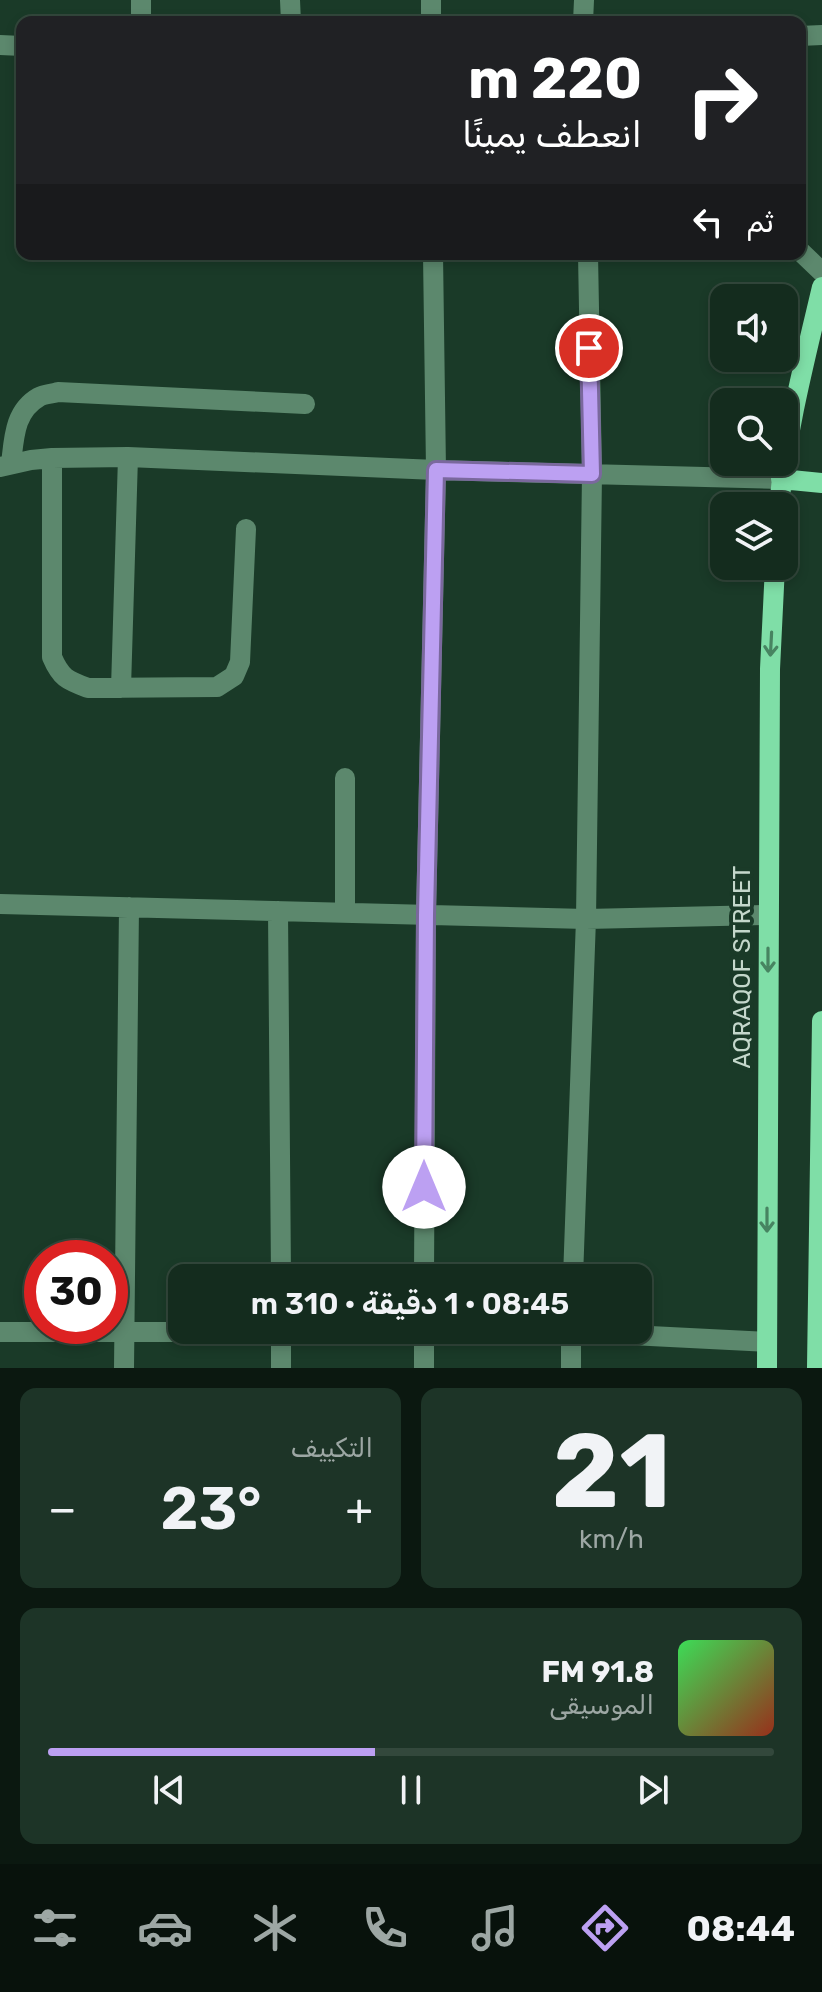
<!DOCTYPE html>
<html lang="ar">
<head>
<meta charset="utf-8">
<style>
  :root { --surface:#142c1e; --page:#1d3427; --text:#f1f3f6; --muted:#9da7a4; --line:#33483c; --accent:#bca0f2 }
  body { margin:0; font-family:Rubik,"Noto Naskh Arabic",sans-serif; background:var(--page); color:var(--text); direction:rtl; height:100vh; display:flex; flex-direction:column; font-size:30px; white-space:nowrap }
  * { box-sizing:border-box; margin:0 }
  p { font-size:26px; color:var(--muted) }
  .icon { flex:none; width:44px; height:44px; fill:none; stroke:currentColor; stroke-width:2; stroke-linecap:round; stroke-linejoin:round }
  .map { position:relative; height:1368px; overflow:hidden; direction:ltr }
  .sheet { display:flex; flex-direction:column; gap:20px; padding:20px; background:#0b1810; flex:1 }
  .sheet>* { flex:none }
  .guide { position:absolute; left:16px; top:16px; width:790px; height:244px; border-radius:16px; box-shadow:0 4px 12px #0003,0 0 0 2px var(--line); direction:rtl; background:#202124; color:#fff; overflow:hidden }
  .tools { position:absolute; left:710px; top:284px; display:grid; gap:16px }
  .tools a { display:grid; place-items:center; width:88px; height:88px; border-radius:16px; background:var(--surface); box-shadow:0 4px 12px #0003,0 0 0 2px var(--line); font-size:40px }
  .speed { position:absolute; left:24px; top:1240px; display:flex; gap:16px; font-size:40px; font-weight:700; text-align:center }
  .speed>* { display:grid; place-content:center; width:104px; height:104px; border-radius:50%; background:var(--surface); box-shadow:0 4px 12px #0003,0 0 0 2px var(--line); line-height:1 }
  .speed .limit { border:12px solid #d22; background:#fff; color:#111 }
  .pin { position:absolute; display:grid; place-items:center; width:68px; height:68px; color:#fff; margin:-34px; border:4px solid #fff; border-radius:50%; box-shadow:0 2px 8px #0007 }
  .me { position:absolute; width:88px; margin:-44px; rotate:0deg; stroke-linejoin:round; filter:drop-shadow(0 0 6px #0008) }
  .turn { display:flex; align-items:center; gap:28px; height:168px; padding:0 32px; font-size:36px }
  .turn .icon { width:104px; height:104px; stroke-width:2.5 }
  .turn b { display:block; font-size:56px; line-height:68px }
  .then { display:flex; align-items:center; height:76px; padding:0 32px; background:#0003; gap:16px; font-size:30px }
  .big { font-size:60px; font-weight:600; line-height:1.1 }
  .sheet .tile { flex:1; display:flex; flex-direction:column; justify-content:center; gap:12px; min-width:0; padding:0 28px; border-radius:16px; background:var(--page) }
  .sheet .dial { align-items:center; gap:0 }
  .dial b { font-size:104px; line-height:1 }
  .song { display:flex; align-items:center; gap:24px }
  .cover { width:96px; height:96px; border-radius:12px; background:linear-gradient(135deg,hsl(130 70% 55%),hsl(10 70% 35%)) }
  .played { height:8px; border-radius:4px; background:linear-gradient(90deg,var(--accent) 45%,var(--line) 45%) }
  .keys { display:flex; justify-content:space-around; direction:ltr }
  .heat { display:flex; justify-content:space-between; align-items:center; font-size:44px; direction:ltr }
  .sheet .tiles { flex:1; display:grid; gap:20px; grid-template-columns:1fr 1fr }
  .tile:last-child { grid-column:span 2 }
  .trip { position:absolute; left:168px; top:1264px; width:484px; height:80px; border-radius:16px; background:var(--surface); box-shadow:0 4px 12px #0003,0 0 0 2px var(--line); font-weight:600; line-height:80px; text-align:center; direction:rtl }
  .tabs { display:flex; height:128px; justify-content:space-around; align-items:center; background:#08120c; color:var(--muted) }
  .tabs .icon { width:56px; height:56px }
  .tabs .on { color:var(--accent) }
  .tabs b { font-size:36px; color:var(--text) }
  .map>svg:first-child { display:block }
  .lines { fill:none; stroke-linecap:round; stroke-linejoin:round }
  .minor { stroke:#5c886d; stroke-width:20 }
  .major { stroke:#7fdea7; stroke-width:20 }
  .oneway { stroke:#478461 }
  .route-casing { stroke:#7a689d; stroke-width:20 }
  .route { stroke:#bca0f2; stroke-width:14 }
  .labels { text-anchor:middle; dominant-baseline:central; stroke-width:8; stroke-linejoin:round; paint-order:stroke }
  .street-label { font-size:24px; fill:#c4d7cb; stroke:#1a3a28 }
</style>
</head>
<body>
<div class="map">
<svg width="822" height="1368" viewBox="0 0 822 1368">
  <rect width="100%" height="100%" fill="#1a3a28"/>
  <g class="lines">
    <path class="minor" d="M290,0l1,22
      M431,0v22
      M141,22v-22
      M583,22l1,-22
      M800,36l22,-1
      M0,45l22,1
      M800,251l22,21
      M52,458v199c9,21 15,23 36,31l129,-1 17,-11 6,-14 6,-133
      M11,464c3,-25 3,-53 28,-67 5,-3 13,-3 19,-5l247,12
      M0,467l31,-7 21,-2 76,-1 308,13 345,9
      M121,688l7,-231
      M0,904l586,15 182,-4
      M278,911l3,367
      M345,913v-135
      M424,1278l2,-363 10,-445 -3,-216
      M573,1278l13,-359 6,-445 -4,-220
      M424,1330v38
      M0,1332h571l196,10
      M124,1368l5,-461
      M281,1368v-38
      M571,1368v-38"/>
    <path class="major" d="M781,479l41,4
      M779,506c7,-74 26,-147 43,-219
      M767,1368l3,-699 5,-103
      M817,1368l5,-347"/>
  </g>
  <defs><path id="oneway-shaft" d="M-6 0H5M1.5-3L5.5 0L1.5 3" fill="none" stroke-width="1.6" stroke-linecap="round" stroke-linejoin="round" transform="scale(2)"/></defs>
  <g class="oneway">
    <use href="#oneway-shaft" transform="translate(771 644) rotate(93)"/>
    <use href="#oneway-shaft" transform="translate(768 960) rotate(90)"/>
    <use href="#oneway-shaft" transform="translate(767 1220) rotate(90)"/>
  </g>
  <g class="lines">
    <defs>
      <path id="route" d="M424,1187l2,-272 10,-445 156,4 -3,-126"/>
    </defs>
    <use href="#route" class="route-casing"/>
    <use href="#route" class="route"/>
  </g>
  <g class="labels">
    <g class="street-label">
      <text transform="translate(742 967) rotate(-90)">AQRAQOF STREET</text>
    </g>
  </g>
</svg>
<div class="tools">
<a><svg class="icon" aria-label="sound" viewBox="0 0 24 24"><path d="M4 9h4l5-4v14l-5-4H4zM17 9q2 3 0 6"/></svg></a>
<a><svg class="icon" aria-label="search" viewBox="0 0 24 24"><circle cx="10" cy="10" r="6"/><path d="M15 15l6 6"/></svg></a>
<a><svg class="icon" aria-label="layers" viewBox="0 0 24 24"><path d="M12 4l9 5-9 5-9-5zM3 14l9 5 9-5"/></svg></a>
</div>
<div class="speed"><div class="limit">30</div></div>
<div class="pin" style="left:589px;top:348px;background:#d93025"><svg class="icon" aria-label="arrive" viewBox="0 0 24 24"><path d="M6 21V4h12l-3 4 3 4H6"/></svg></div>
<svg class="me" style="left:424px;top:1187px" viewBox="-20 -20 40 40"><circle r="19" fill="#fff"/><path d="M0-13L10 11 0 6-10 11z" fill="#bca0f2"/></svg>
<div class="trip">08:45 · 1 دقيقة · 310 m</div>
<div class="guide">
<div class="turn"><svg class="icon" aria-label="right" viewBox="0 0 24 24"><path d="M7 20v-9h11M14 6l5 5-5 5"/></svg><div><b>220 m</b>انعطف يمينًا</div></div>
<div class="then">ثم<svg class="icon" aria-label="left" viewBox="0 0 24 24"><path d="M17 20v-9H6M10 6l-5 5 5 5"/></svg></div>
</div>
</div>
<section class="sheet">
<div class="tiles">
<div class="tile dial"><b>21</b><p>km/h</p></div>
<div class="tile"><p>التكييف</p>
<div class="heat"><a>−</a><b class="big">23°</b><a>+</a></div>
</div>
<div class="tile">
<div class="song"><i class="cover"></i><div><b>91.8 FM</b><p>الموسيقى</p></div></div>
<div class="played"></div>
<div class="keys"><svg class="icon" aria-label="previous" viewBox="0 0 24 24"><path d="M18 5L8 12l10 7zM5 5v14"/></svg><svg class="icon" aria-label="pause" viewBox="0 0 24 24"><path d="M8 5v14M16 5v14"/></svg><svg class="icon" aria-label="next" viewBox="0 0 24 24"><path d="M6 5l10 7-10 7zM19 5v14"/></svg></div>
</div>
</div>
</section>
<nav class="tabs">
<b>08:44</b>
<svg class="icon on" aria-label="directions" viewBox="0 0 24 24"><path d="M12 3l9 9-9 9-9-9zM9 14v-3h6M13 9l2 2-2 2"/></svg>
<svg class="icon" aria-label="music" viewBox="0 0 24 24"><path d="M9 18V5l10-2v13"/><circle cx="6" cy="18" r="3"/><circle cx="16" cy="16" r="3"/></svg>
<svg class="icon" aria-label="phone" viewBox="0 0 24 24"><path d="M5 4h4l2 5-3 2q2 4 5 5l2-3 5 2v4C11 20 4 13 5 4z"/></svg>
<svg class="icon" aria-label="climate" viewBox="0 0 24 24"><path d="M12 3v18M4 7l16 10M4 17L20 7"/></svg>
<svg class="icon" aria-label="car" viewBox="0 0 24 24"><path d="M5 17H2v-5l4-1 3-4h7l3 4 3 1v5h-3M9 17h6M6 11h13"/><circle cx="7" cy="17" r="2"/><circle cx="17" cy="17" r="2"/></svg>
<svg class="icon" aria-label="filters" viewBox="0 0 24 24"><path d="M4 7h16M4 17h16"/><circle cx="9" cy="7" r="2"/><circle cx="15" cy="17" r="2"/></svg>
</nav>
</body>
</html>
